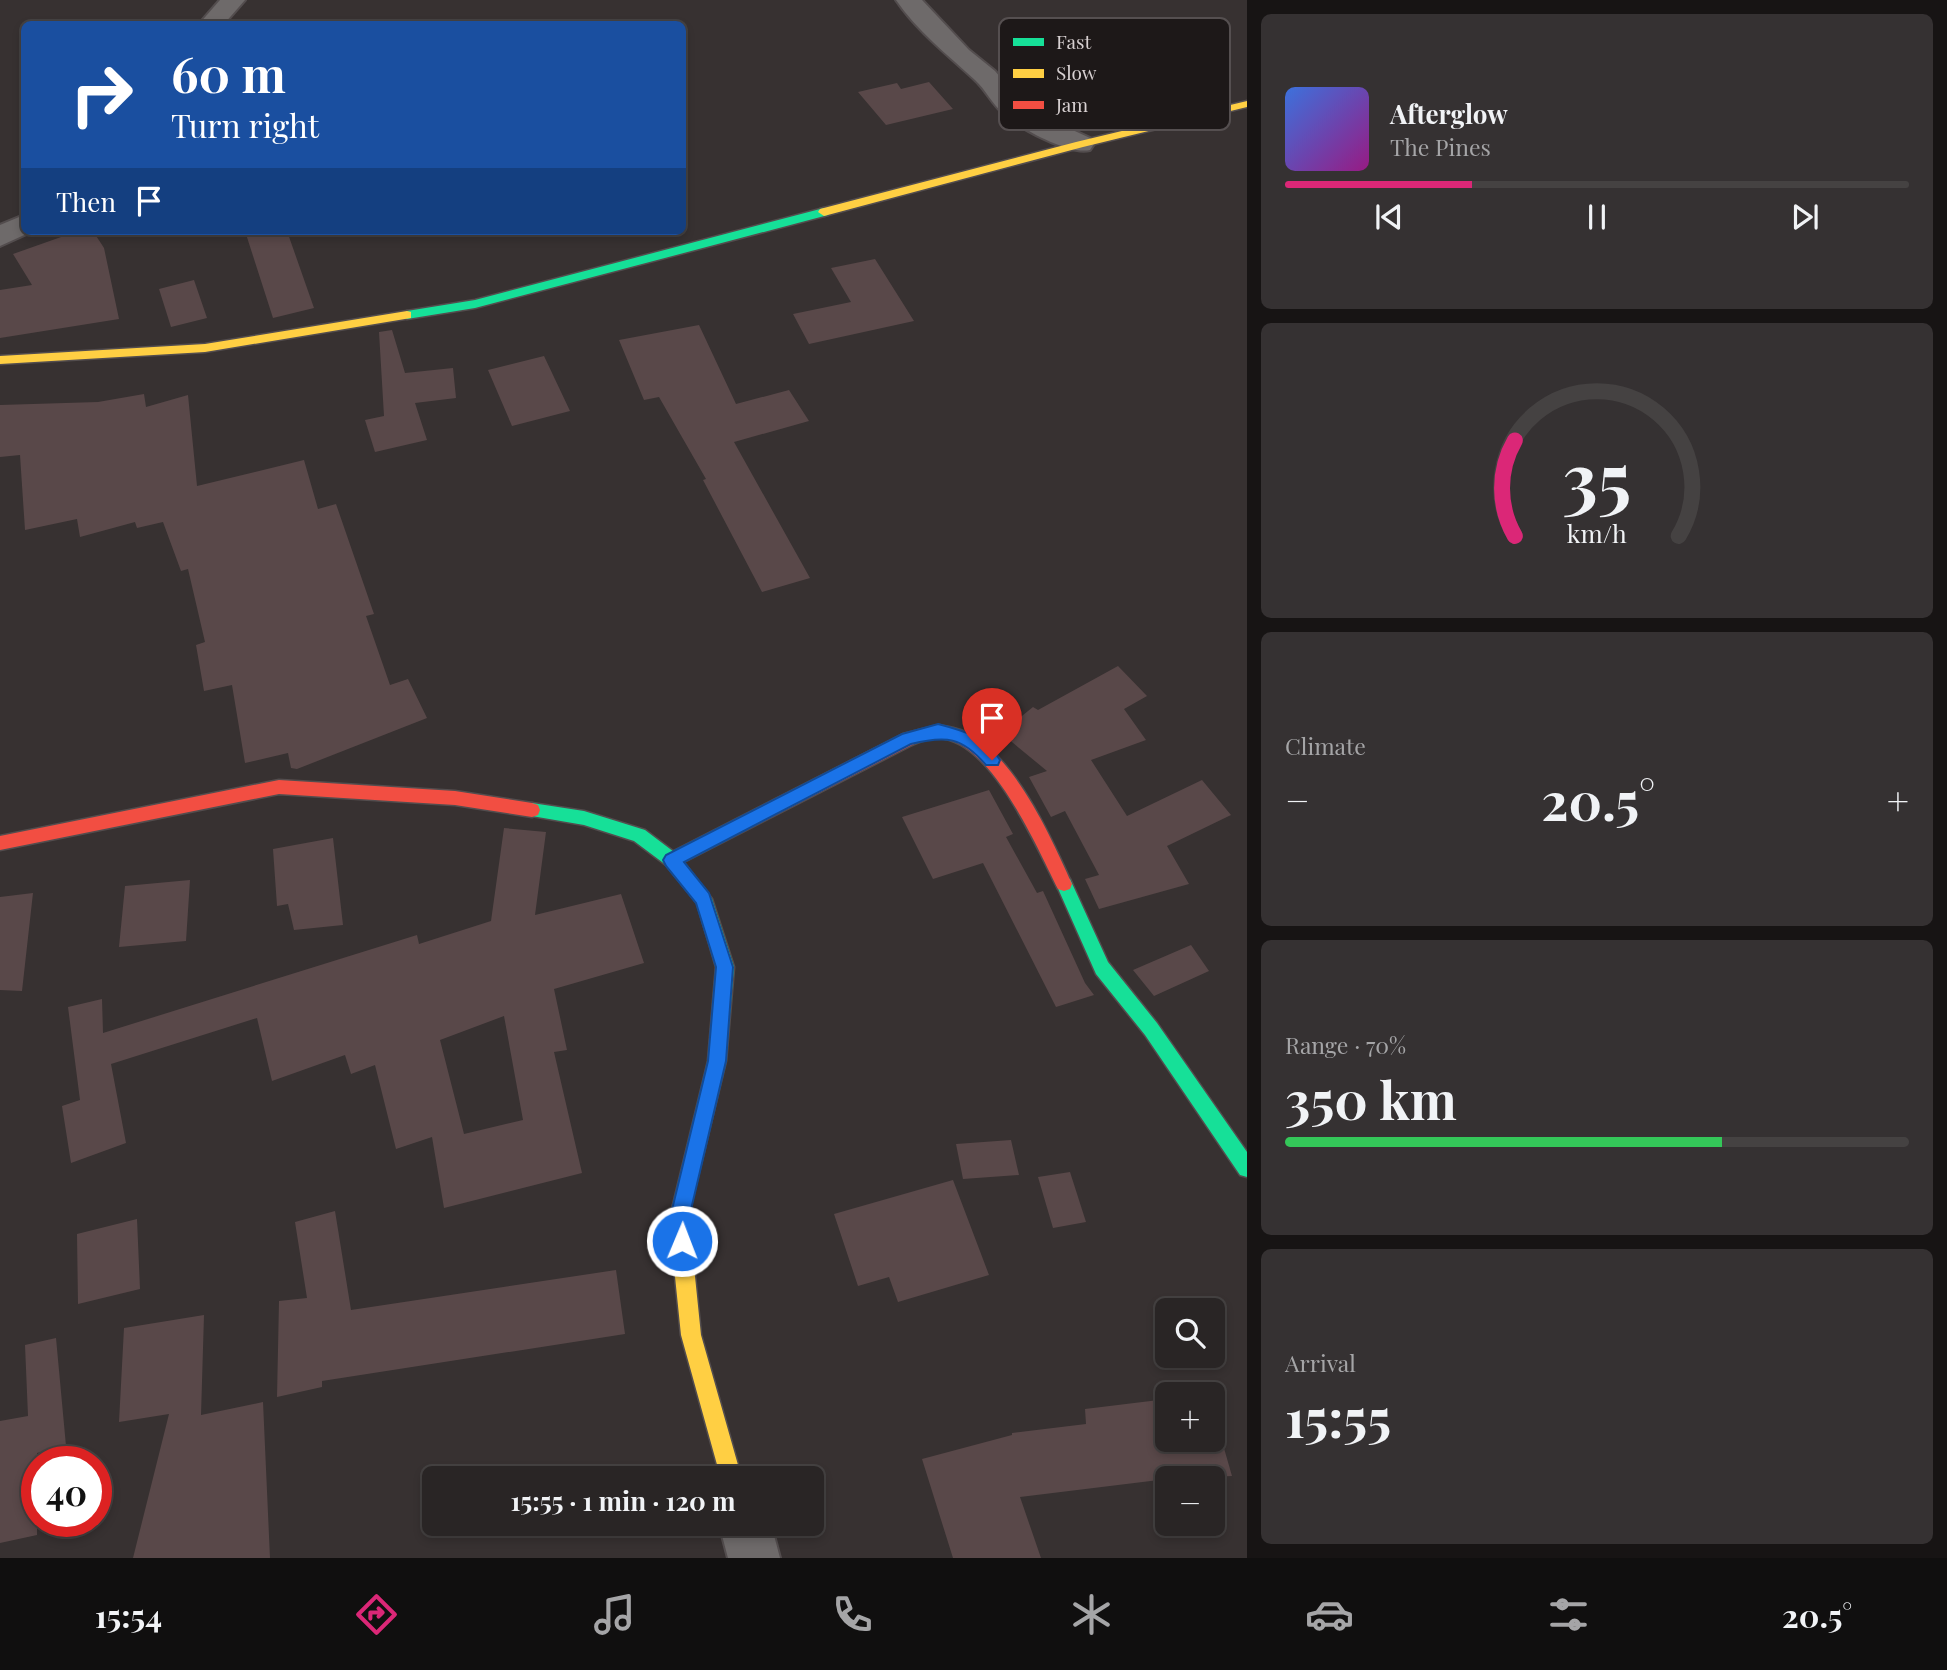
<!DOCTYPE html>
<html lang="en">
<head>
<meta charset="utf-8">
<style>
  :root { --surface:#292525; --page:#353132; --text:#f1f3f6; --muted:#a5a5a7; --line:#454242; --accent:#db2777 }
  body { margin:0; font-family:"Playfair Display",serif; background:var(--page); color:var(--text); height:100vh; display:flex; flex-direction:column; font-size:26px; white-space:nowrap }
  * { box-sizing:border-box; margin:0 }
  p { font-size:23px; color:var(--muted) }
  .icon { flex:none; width:38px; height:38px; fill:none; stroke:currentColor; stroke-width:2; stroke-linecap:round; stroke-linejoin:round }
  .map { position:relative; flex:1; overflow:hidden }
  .details { display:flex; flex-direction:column; gap:14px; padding:14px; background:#171414; width:700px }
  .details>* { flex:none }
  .guide { position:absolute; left:21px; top:21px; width:665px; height:214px; border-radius:10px; box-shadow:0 4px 10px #0003,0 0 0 2px var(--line); background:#1a4fa0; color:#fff; overflow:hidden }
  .controls { position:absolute; left:1155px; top:1298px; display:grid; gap:14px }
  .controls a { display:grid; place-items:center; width:70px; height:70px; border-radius:10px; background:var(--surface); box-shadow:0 4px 10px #0003,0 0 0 2px var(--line); font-size:35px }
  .speed { position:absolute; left:21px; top:1446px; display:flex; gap:14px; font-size:35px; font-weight:700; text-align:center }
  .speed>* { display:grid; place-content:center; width:91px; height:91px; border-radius:50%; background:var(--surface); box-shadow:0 4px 10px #0003,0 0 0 2px var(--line); line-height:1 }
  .speed .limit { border:10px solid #d22; background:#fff; color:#111 }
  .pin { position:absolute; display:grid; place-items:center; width:60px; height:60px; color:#fff; margin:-72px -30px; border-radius:50% 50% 50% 0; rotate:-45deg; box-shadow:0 0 7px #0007 }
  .pin .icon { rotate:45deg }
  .me { position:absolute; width:77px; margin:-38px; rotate:1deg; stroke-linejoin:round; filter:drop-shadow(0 0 5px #0008) }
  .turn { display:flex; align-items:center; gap:24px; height:147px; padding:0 35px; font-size:32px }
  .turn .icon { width:91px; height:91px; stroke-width:2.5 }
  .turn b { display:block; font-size:49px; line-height:60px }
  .then { display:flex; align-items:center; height:66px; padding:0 35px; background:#0003; gap:14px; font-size:26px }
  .big { font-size:52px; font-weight:700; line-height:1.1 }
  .details .card { flex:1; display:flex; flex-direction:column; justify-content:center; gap:10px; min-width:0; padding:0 24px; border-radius:10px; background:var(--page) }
  .details .dial { align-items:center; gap:0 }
  .dial svg { height:182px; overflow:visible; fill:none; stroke:var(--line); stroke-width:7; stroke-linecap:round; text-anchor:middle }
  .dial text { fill:var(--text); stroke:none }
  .song { display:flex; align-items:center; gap:21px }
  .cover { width:84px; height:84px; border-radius:10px; background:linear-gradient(135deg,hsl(220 70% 55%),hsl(310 70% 35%)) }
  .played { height:7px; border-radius:4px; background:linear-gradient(90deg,var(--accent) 30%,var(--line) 30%) }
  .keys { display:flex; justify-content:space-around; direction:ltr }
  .heat { display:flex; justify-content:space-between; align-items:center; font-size:38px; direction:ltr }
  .charge { height:10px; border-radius:5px; background:linear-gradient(90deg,#34c759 70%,var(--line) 0) }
  .trip { position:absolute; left:422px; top:1466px; width:402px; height:70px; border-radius:10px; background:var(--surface); box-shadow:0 4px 10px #0003,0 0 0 2px var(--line); font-weight:700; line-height:70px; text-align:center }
  .dock { display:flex; height:112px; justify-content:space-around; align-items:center; background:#100f0f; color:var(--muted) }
  .dock .icon { width:49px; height:49px }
  .dock .selected { color:var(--accent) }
  .dock b { font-size:32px; color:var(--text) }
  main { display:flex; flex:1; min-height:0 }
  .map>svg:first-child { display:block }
  .building { fill:#594849; fill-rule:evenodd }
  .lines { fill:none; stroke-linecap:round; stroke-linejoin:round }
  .street-casing { stroke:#534d4e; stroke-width:4 }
  .fast-casing { stroke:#534d4e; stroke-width:3 }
  .slow-casing { stroke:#534d4e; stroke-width:3 }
  .jam-casing { stroke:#534d4e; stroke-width:3 }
  .street { fill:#6e6a6a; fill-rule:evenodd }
  .fast { fill:#16e098; fill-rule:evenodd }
  .slow { fill:#ffcf43; fill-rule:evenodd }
  .jam { fill:#f24e42; fill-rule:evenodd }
  .route { fill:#1a73e8; stroke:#114b97; stroke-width:2 }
  .key { fill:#1d1818; stroke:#554f50; stroke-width:2 }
  .key-label { font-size:19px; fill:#d7d0d1 }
</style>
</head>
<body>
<main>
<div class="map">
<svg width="1247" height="1558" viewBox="0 0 1247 1558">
  <rect width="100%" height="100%" fill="#373131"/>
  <path class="building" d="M929,82l24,27 -67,16 -28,-33 39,-9 4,6z
    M78,231h15l11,17 15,71 -119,19v-48l32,-5 -19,-31z
    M245,231h42l27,77 -41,10z
    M875,259l39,62 -105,23 -16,-30 58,-12 -20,-34z
    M194,280l13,38 -36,9 -12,-38z
    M699,325l37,79 53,-14 20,31 -75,21 76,136 -48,14 -59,-112 3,-1 -47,-82 -15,3 -25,-60z
    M392,330l13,43 48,-5 3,30 -41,5 12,37 -52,12 -10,-32 19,-4 -5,-84z
    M544,356l26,55 -58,15 -24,-56z
    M144,394l2,13 42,-12 9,91 107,-26 14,49 18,-5 38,110 -8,2 24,69 18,-6 19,39 -130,51 -6,-1 -3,-15 -43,10 -13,-78 -28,6 -8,-46 9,-3 -17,-73 -7,2 -18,-49 -26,6 -2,-6 -55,15 -3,-18 -52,11 -5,-75 -20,2v-52l98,-3z
    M1118,666l29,30 -23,13 22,31 -55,20 36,56 75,-36 29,35 -64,31 22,38 -90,25 -14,-30 14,-4 -34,-64 -14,6 -22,-40 18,-6 -46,-38 32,-26 5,3z
    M989,790l24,44 -7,3 31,56 6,-2 42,92 9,12 -38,12 -73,-144 -50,16 -31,-62z
    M504,828l42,4 -11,83 86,-21 23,69 -90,26 13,61 -13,2 28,121 -138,35 -12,-71 -36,12 -21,-84 -24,9 -6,-19 -73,26 -15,-63 -146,46 15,79 -55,20 -9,-57 18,-6 -12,-93 34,-8 1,34 314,-98 2,9 72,-23zM504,1016l19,104 -59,14 -24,-94z
    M333,838l10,87 -49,5 -6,-26 -11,2 -4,-57z
    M190,880l-4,61 -67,6 6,-61z
    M33,893l-11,98 -22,-1v-93z
    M1191,945l18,26 -55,25 -21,-26z
    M1011,1140l8,35 -56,4 -7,-35z
    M1070,1172l16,50 -33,6 -15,-51z
    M953,1180l36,95 -91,27 -9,-25 -31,9 -24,-72z
    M335,1211l16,99 265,-40 9,64 -303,47v6l-45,10 2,-96 28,-3 -12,-76z
    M137,1219l3,70 -62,15 -1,-70z
    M204,1315l-3,100 62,-13 7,156h-137l36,-144 -50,8 5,-94z
    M56,1338l10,108 -29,7v82l-37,8v-122l28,-5 -3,-71z
    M1167,1399v41h46v-30l19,66 -65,3 -147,18 21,61h-88l-31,-99 90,-24v-2l74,-9 -1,-15z"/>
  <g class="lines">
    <defs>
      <path id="street" d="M220,0h25l-21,24h-25z
        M896,0h26l47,50 26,21 25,30 20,14 50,23 4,6 -4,6c-22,5 -71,-22 -87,-37 -11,-9 -17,-23 -28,-33 -27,-25 -58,-49 -79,-80z
        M24,215v16h9l-33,15v-21z
        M719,1524h52l9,34h-52z"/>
      <path id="fast" d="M824,208l6,4 -2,3 -353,93 -68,11 -6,-4 6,-4 68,-11z
        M532,803l52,8 61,19 33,25 34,44 22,68 -8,94 -36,148 -2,7 -7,2 -7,-2 -2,-7 36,-148 8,-94 -19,-64 -31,-38 -32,-24 -50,-16 -58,-10 -2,-5 2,-5z
        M1064,877l6,2 38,83 49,61 90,129v25l-7,-2 -95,-140 -49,-61 -40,-90 2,-5z"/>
      <path id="slow" d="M1247,101v6l-164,40 -259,69 -6,-4 2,-3 256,-67z
        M407,311l4,1v6l-206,34 -205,12v-8l205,-12z
        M681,1200l7,2 2,7 -1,9 12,117 41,144h-21l-40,-144 -12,-117 5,-16z"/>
      <path id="jam" d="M939,725c8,2 18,3 26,7 49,22 86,105 107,152l-2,5 -6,2 -6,-2c-21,-41 -67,-150 -120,-151 -9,-1 -18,4 -26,7l-234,120 -6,2 -6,-2 -2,-5 2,-5 237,-121z
        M279,780l176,11 77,12 6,2 2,5 -2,5 -6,2 -77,-12 -176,-11 -279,56v-14z"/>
    </defs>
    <use href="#street" class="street-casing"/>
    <use href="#fast" class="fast-casing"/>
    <use href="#slow" class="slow-casing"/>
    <use href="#jam" class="jam-casing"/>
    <use href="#street" class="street"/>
    <use href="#fast" class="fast"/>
    <use href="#slow" class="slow"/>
    <use href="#jam" class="jam"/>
  </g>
  <path class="route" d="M938,724c23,6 50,13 62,36l-2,5h-12c-24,-28 -40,-30 -75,-21l-227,118 25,31 24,74 -7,94 -37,157 2,23 -2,7 -7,3 -7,-3 -5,-30 38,-157 8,-94 -20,-64 -30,-37 -3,-6 3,-5 236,-121z"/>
  <rect x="999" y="18" width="231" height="112" rx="10" class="key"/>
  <rect x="1013" y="38" width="31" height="8" fill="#16e098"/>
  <rect x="1013" y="69" width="31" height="9" fill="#ffcf43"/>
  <rect x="1013" y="101" width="31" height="8" fill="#f24e42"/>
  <g class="key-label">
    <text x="1056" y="49">Fast</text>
    <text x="1056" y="80">Slow</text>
    <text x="1056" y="112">Jam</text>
  </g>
</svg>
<div class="controls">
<a><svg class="icon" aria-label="search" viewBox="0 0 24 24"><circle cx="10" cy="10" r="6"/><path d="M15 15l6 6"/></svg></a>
<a>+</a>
<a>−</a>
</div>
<div class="speed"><div class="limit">40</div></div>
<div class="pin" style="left:992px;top:760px;background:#d93025"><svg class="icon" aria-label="arrive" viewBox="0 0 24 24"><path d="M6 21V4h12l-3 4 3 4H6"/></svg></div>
<svg class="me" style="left:682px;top:1241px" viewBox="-20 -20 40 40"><circle r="17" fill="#1a73e8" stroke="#fff" stroke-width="3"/><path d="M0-11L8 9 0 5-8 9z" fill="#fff"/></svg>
<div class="trip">15:55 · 1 min · 120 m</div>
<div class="guide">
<div class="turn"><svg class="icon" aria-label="right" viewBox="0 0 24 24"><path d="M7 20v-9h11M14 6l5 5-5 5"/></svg><div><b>60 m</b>Turn right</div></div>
<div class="then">Then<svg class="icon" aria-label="arrive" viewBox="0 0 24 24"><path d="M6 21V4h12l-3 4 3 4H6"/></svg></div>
</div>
</div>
<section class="details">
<div class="card">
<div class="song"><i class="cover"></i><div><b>Afterglow</b><p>The Pines</p></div></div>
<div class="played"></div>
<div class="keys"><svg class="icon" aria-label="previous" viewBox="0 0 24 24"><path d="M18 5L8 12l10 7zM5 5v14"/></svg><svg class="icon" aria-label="pause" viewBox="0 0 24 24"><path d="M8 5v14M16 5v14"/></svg><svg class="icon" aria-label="next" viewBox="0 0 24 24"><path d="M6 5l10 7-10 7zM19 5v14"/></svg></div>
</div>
<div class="card dial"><svg viewBox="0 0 100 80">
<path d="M14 69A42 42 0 1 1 86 69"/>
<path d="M14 69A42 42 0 0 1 14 27" stroke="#db2777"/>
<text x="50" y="56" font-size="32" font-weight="700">35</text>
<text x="50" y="72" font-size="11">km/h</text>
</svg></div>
<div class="card"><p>Climate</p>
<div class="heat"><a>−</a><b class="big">20.5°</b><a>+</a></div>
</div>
<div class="card"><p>Range · 70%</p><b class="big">350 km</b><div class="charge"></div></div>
<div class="card"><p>Arrival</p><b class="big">15:55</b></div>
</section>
</main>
<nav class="dock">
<b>15:54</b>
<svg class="icon selected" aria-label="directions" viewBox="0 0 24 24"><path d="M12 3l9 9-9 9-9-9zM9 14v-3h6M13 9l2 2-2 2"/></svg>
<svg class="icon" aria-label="music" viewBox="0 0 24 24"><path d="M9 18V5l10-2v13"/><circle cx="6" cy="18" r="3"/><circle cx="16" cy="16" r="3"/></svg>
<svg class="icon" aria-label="phone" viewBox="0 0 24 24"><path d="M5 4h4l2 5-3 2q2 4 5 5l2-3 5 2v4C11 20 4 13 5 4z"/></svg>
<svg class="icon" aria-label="climate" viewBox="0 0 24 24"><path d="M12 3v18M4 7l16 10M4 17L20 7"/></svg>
<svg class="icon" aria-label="car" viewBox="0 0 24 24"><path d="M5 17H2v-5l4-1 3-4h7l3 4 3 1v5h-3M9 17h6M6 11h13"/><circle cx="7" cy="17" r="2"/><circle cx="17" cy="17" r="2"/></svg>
<svg class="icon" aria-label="filters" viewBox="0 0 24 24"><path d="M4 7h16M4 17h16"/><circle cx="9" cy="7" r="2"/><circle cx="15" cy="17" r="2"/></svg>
<b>20.5°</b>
</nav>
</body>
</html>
